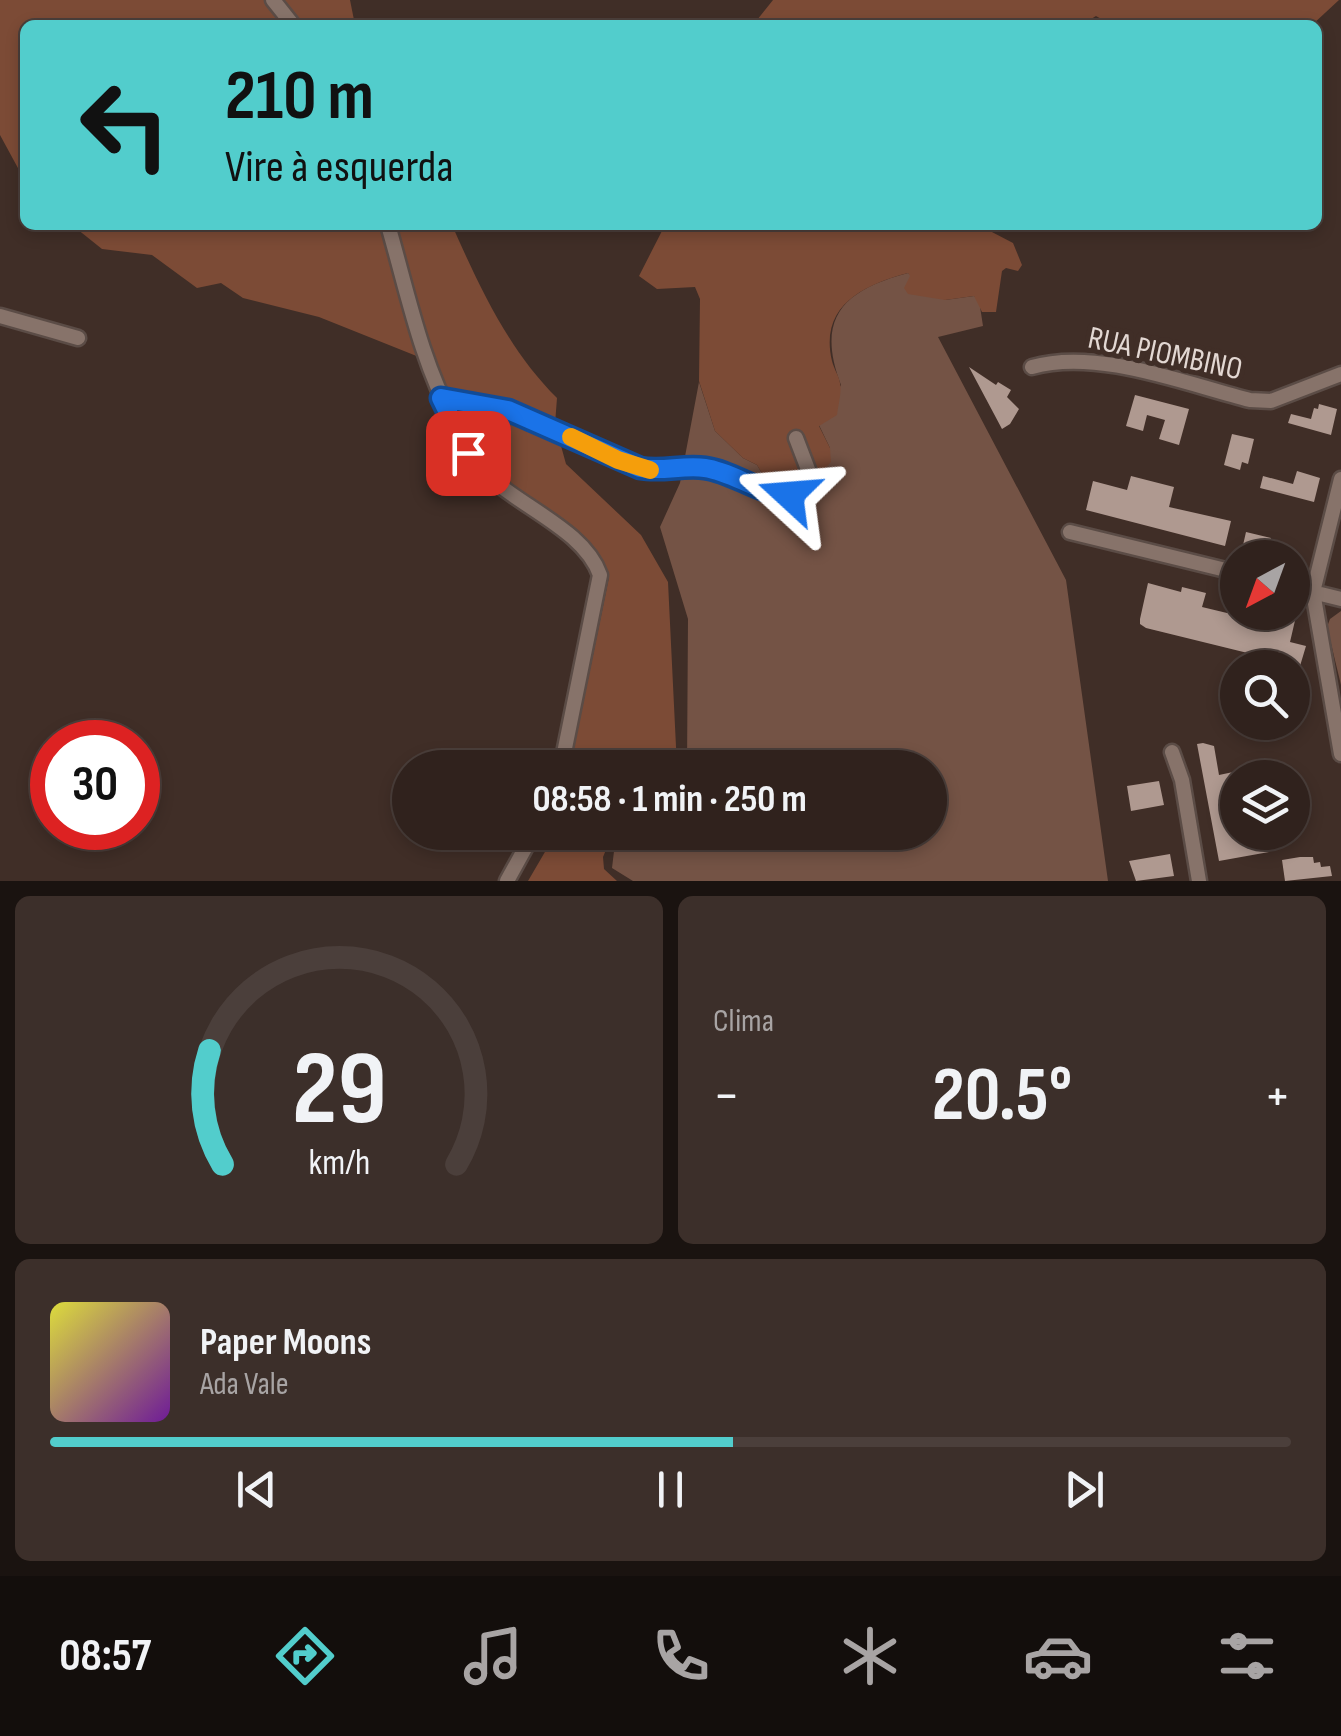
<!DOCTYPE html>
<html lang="pt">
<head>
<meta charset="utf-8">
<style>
  :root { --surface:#30221d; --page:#3c2f2a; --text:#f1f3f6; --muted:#a8a4a4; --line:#4b3f3b; --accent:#52cdcc }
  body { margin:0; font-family:"Sofia Sans Condensed",sans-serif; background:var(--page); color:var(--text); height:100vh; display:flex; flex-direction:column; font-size:38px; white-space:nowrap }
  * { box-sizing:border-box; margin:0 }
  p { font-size:32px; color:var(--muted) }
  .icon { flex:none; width:55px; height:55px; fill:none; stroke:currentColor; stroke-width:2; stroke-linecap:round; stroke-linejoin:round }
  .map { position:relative; height:881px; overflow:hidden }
  .details { display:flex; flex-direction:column; gap:15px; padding:15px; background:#1a1310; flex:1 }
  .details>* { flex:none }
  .top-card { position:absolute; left:20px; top:20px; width:1302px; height:210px; border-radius:15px; box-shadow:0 5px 15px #0003,0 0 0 2px var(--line); background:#52cdcc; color:#111; overflow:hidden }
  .needle { width:65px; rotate:221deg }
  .controls { position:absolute; left:1220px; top:540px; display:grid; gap:20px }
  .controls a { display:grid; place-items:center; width:90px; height:90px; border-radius:50%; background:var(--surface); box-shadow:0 5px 15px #0003,0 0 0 2px var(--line); font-size:50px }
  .speed { position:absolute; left:30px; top:720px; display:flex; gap:20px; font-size:50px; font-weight:700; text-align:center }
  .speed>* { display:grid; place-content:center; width:130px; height:130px; border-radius:50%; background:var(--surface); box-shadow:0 5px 15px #0003,0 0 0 2px var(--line); line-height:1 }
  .speed .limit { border:15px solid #d22; background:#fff; color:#111 }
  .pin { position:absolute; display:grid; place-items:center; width:85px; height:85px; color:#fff; margin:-42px; border-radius:20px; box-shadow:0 5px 15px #0006 }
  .me { position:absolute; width:110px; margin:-55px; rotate:289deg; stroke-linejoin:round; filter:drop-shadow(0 0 8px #0008) }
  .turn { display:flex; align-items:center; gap:35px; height:210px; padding:0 40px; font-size:45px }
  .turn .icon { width:130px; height:130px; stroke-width:2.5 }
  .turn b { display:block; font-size:70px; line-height:85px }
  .big { font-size:75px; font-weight:700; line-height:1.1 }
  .details .card { flex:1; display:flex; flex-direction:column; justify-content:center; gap:15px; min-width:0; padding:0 35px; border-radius:15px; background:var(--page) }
  .details .dial { align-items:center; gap:0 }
  .dial svg { height:260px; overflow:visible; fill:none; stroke:var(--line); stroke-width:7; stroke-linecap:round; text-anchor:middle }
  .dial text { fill:var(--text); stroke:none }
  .song { display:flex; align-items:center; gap:30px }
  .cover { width:120px; height:120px; border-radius:15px; background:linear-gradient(135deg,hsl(60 70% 55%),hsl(280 70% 35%)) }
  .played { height:10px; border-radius:5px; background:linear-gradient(90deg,var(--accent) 55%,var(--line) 55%) }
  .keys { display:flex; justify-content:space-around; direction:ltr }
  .heat { display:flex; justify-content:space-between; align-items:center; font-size:55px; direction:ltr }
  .details .tiles { flex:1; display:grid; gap:15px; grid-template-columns:1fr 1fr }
  .card:last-child { grid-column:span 2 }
  .trip { position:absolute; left:392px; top:750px; width:555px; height:100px; border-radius:50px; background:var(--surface); box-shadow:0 5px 15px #0003,0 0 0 2px var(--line); font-weight:700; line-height:100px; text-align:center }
  .menu { display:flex; height:160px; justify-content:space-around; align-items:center; background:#130e0c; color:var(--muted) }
  .menu .icon { width:70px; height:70px }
  .menu .active { color:var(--accent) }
  .menu b { font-size:45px; color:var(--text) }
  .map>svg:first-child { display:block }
  .green { fill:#745345 }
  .forest { fill:#7c4b36 }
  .building { fill:#af9990 }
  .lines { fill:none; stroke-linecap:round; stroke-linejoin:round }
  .minor-casing { stroke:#5b4c46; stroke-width:19 }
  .minor { stroke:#87736a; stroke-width:14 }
  .route-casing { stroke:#114b97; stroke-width:25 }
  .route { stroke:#1a73e8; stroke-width:18 }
  .slow { stroke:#f59e0b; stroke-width:18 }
  .labels { text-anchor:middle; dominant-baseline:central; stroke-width:10; stroke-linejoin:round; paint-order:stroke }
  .street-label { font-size:32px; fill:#e3d8d3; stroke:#402e27 }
</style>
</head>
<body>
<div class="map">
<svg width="1341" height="881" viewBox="0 0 1341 881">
  <rect width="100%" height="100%" fill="#402e27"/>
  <path class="green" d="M908,273l37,27 29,-4 5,4 4,26 -45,11 128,243 42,301h-475l-21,-13 3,-25 19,-10 45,2 1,-3h250v-64l-243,-1 1,-148 -28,-92 20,-44 19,-101 16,49 28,27 14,7 14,23 7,-1 -5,-18 38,9 19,-30 -11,-23 22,-40c-26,-68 3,-95 67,-112z
    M1341,611v74l-14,-58 3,-8z"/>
  <path class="forest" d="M0,0h350l5,25h-330v156l-25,-46z
    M773,0h566l-27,25h-200l-16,-9 -15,9h-328z
    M72,225h380c27,61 57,126 105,173l-2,26 11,40 75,71 27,47 9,185h-107l39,-190c-16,-58 -85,-73 -122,-112 -26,-27 -39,-68 -53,-102l-115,-46 -76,-19 -22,-15 -24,5 -45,-33 -50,-6z
    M665,225h321l4,6 23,12 9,22 -4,6 -12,-3 -4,3 -6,41h-14l-8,-16 -29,4 -37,-6 -4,-6 6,-12 -2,-3c-45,12 -89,33 -76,88 2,8 7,15 8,22 2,10 -2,22 -3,32l-18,11 11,22 1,14c-17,21 -34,13 -57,8l4,18h-7l-14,-23 -14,-7 -28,-27 -16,-50 1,-82 -5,-12 -38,2 -18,-13z
    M556,833h57l-10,24 1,12 13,12h-89z"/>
  <path class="building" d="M969,367l27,18 2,-3 13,8 -4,7 12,12 -9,15 -8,5z
    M1135,395l54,14 -10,36 -20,-6 6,-19 -18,-5 -4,16 -17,-5z
    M1319,404l18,5 -6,26 -43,-12 3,-9 20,5 3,-11 4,1z
    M1232,434l22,5 -6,25 -6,-2 -2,8 -16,-5z
    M1297,471l23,7 -6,24 -54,-14 3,-12 30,8z
    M1131,476l43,11 -5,20 62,14 -6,25 -139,-36 7,-29 34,9z
    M1246,532l25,6 -1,4 13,3 -3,12 -9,-3 -1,4h-14l-15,-4z
    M1148,583l33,9 1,-5 24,6 -4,14 25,6 2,-9 9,2v6h29l15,4 1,-4h14l-7,30 16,4 -6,20 -154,-38 -6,-4v-5z
    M1203,743l11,3 5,29 19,-4v61h18l2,13 10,-2 1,9 -50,9 -22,-117z
    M1159,781l5,24 -33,6 -4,-25z
    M1170,854l4,22 -38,5 -7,-20z
    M1300,857h13l1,6 6,-1 1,5 9,-1 2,10 -47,5 -3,-21z"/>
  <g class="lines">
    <defs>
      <path id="minor" d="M273,0l20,25
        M388,225c20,69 32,133 66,197 7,14 12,29 22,41 33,41 107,63 124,112l-39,193
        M0,316l78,22
        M1032,367c65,-19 154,17 218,33l21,1 70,-27
        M441,398l67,12 132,58c23,4 43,-4 66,0 28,5 51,22 78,27l18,-9 7,-14 -13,-34
        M1341,479l-28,113 28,162
        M1070,532l168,41
        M1292,587l49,12
        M1172,752l10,28 17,101
        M507,881l27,-49"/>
    </defs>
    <use href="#minor" class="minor-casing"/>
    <use href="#minor" class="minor"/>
  </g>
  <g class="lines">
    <defs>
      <path id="route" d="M468,453l-27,-55 67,12 132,58c22,4 43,-3 65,0 29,4 54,26 84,27"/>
    </defs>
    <use href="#route" class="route-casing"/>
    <use href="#route" class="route"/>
    <path class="slow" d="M571,437l47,23 32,10"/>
  </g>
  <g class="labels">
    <g class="street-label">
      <text transform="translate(1165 354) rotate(12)">RUA PIOMBINO</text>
    </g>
  </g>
</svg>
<div class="controls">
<a><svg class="needle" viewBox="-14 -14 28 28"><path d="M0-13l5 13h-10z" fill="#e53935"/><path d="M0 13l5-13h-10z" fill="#a8a4a4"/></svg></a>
<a><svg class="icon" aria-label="search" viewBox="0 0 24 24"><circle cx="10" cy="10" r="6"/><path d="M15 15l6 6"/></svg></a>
<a><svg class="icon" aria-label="layers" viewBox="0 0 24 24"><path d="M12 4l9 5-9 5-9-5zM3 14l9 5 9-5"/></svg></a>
</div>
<div class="speed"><div class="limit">30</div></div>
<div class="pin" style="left:468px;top:453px;background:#d93025"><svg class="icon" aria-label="arrive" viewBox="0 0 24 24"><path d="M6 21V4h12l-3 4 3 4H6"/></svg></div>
<svg class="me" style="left:789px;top:495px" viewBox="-20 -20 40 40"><path d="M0-17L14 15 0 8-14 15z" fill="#1a73e8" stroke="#fff" stroke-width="4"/></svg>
<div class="trip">08:58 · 1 min · 250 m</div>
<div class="top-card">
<div class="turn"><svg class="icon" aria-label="left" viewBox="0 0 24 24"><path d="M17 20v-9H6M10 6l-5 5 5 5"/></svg><div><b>210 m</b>Vire à esquerda</div></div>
</div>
</div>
<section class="details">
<div class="tiles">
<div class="card dial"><svg viewBox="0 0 100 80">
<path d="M14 69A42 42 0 1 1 86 69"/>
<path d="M14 69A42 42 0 0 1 10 34" stroke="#52cdcc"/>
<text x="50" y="56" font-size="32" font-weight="700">29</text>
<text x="50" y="72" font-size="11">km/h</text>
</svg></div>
<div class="card"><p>Clima</p>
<div class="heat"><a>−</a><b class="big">20.5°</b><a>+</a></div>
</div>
<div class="card">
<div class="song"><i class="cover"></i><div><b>Paper Moons</b><p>Ada Vale</p></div></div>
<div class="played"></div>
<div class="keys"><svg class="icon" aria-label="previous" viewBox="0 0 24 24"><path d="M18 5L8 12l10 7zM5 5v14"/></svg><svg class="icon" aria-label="pause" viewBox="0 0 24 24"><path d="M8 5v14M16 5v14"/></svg><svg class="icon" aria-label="next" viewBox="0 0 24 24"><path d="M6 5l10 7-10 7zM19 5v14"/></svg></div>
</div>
</div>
</section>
<nav class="menu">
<b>08:57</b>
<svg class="icon active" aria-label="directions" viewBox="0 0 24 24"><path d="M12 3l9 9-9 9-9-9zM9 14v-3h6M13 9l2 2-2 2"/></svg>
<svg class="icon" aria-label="music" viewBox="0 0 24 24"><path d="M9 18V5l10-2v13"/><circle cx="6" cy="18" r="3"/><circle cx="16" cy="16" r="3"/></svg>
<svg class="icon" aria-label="phone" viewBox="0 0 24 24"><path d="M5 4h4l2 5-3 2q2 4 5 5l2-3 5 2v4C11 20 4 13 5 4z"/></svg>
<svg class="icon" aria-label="climate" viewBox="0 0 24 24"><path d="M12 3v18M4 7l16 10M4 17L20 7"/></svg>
<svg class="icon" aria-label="car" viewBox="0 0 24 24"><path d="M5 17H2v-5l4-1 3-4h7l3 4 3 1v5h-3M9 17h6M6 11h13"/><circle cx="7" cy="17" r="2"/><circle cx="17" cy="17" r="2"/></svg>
<svg class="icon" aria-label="filters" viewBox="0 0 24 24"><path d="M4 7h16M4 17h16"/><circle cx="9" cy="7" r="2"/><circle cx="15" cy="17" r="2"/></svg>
</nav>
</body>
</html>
